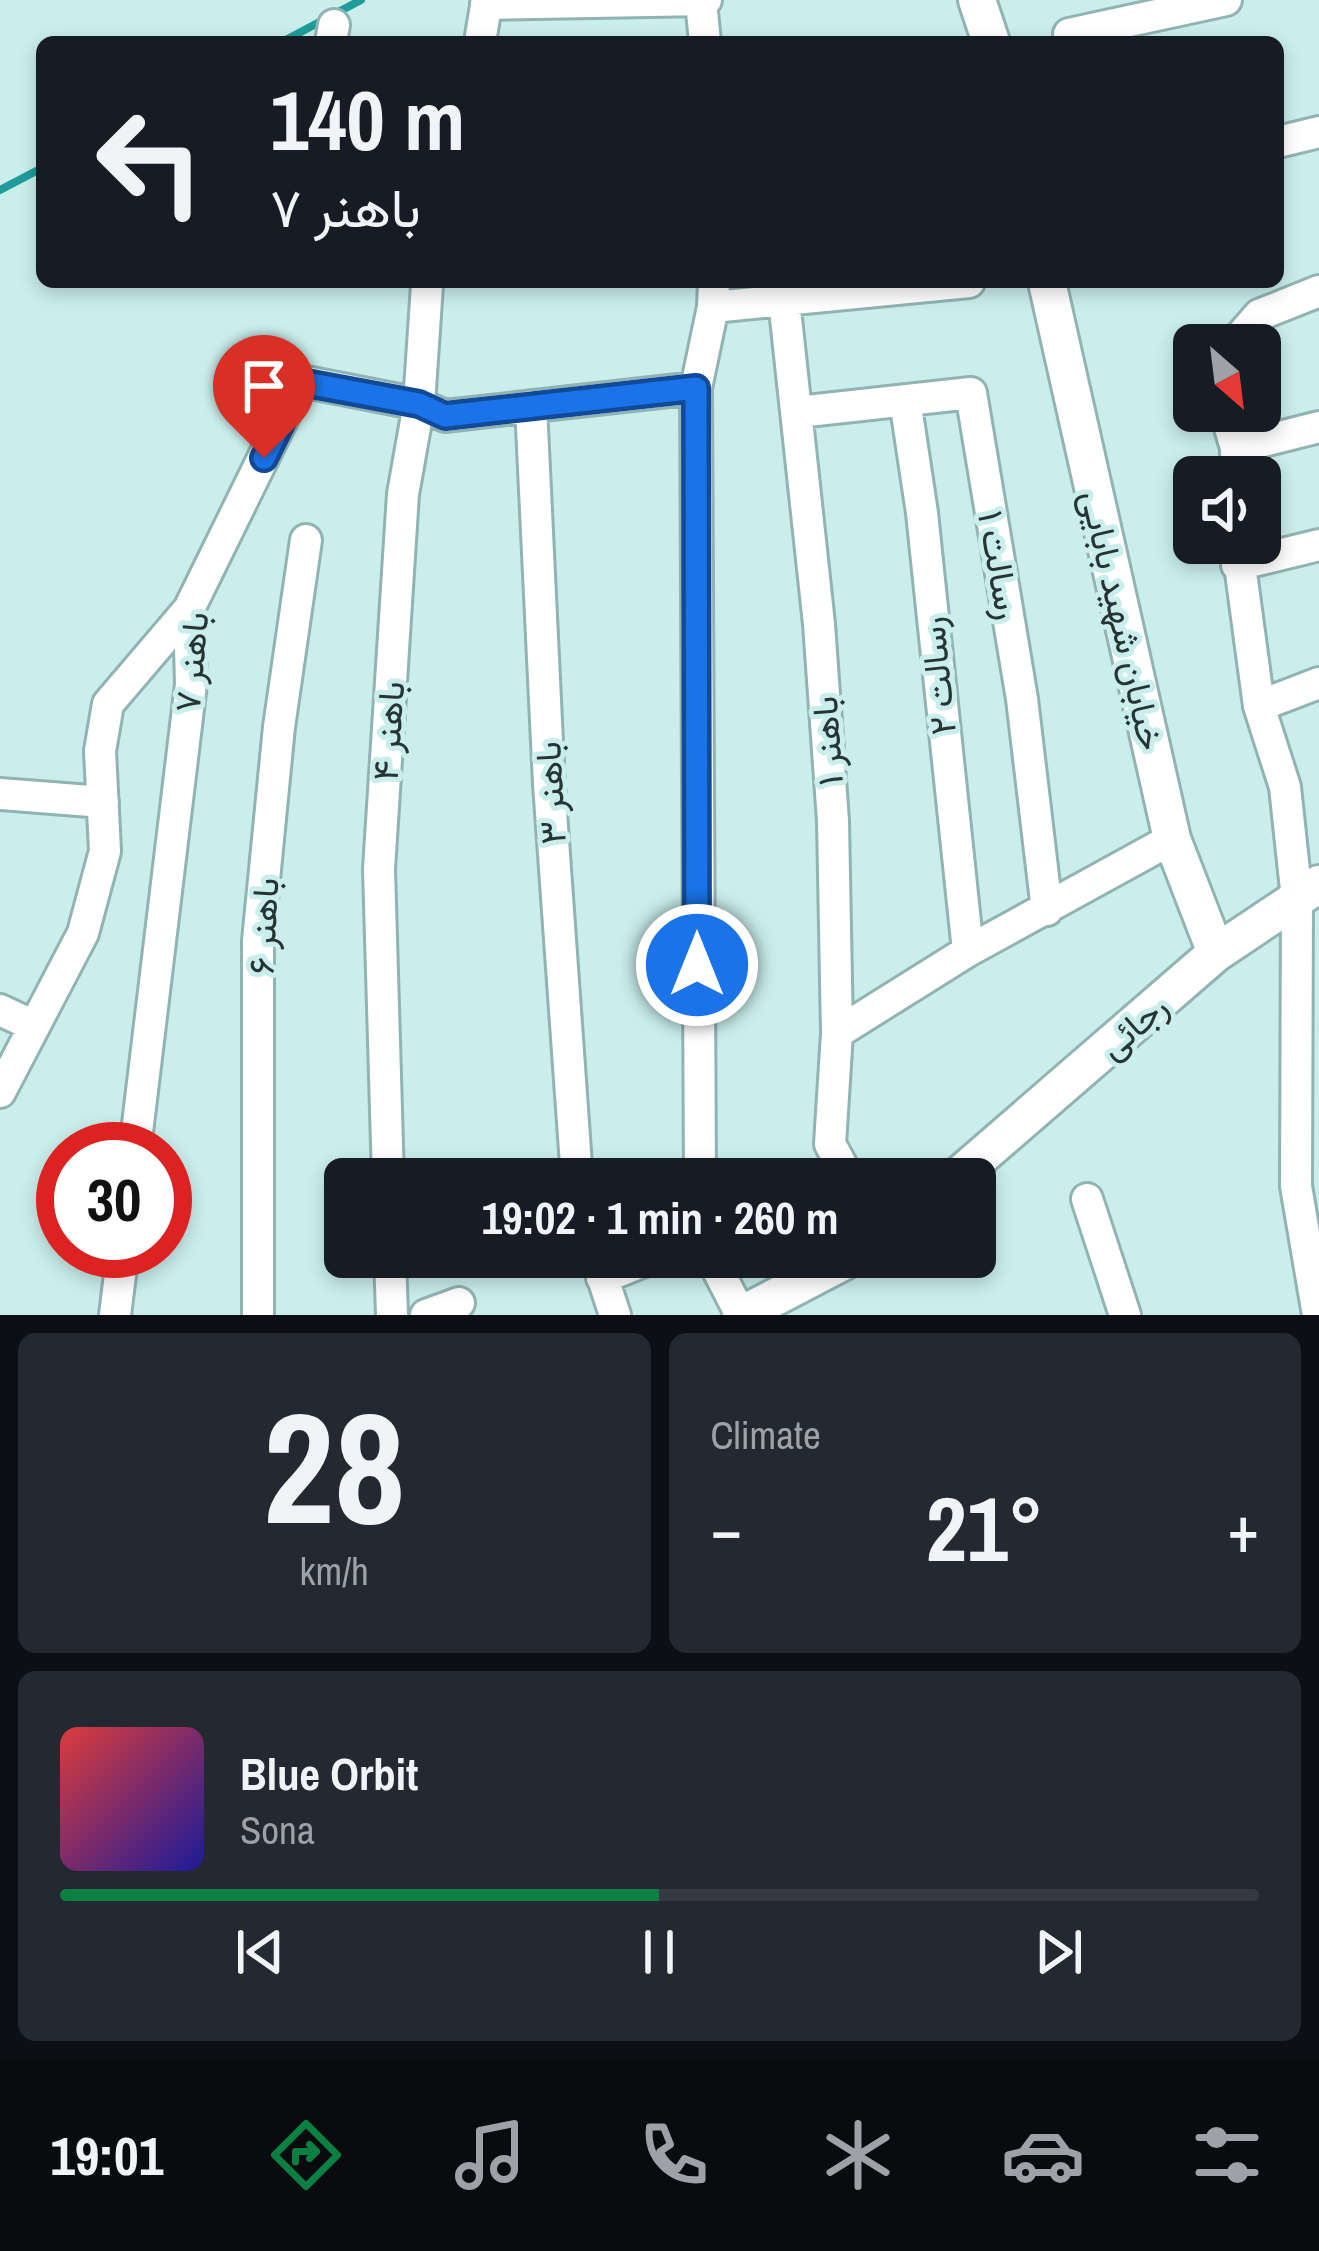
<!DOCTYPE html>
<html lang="en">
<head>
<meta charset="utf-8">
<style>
  :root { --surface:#171b24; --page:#242831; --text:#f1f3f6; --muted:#9ea1a6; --line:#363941; --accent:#0b8043 }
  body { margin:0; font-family:"Archivo Narrow",Vazirmatn,sans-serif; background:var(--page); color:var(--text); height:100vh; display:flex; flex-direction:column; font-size:45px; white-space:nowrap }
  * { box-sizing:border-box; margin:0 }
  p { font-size:39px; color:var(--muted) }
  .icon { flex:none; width:66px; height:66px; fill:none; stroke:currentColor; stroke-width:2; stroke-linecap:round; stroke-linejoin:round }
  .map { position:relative; height:1315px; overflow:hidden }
  .drawer { display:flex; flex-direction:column; gap:18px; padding:18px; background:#0d0f14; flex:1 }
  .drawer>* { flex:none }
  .banner { position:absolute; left:36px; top:36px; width:1248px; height:252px; border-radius:18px; box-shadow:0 6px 18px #0003; background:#171b24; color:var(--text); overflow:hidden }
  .needle { width:78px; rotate:152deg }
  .buttons { position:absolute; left:1173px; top:324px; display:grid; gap:24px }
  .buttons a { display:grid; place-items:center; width:108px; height:108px; border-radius:18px; background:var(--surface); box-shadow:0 6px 18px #0003; font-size:60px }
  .speed { position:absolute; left:36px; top:1122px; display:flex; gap:24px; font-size:60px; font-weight:700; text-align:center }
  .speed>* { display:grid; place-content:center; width:156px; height:156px; border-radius:50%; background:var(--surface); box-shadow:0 6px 18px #0003; line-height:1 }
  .speed .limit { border:18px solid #d22; background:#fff; color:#111 }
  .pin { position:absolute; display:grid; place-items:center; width:102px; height:102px; color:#fff; margin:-123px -51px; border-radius:50% 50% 50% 0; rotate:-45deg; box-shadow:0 0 12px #0007 }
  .pin .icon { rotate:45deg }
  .me { position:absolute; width:132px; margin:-66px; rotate:0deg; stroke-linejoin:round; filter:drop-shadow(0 0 9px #0008) }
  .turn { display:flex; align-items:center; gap:42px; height:252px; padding:0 36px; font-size:54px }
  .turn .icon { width:156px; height:156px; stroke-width:2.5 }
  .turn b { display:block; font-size:84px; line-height:102px }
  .big { font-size:90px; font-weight:800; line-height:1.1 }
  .drawer .tile { flex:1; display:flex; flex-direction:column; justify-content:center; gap:18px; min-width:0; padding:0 42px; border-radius:18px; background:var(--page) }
  .drawer .dial { align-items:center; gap:0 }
  .dial b { font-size:156px; line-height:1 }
  .song { display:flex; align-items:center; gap:36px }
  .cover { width:144px; height:144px; border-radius:18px; background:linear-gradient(135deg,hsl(0 70% 55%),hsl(240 70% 35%)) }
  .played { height:12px; border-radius:6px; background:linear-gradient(90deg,var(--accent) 50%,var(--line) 50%) }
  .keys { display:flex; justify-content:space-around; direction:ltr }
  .heat { display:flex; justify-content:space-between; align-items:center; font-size:66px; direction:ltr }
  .drawer .tiles { flex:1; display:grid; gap:18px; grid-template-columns:1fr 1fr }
  .tile:last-child { grid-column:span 2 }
  .trip { position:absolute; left:324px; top:1158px; width:672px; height:120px; border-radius:18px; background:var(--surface); box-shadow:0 6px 18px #0003; font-weight:800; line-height:120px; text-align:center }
  .tab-bar { display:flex; height:192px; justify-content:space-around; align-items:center; background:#090b0e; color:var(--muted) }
  .tab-bar .icon { width:84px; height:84px }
  .tab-bar .on { color:var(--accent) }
  .tab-bar b { font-size:54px; color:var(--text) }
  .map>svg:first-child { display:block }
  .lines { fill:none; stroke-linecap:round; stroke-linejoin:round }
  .stream { stroke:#1f9c9a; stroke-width:8 }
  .minor-casing { stroke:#91b3b1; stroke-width:36 }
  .tertiary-casing { stroke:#91b3b1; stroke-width:42 }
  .minor { stroke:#fff; stroke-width:30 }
  .tertiary { stroke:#fff; stroke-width:36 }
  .route-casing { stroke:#114b97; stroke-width:30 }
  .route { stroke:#1a73e8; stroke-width:21 }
  .labels { text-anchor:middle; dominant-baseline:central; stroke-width:10; stroke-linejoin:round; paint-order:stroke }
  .street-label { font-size:36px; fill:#263434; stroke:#caeeec }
</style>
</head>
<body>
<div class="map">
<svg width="1319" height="1315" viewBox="0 0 1319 1315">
  <rect width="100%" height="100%" fill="#caeeec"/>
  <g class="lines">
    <path class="stream" d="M282,42l79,-42
      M0,190l42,-22"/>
    <defs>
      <path id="minor" d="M701,1l4,41
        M486,4l220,-4
        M1069,34l157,-34
        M331,42l3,-17
        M480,42l7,-42
        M1278,142l41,-10
        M784,300l35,324 14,197 4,212 -7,111 19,35
        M713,307l256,-25
        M1233,345l26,-30 60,-24
        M905,400l17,113 46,438
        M531,406l18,378 28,395
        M1225,411l11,37v29
        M798,412l173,-19 51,306 25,211
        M1236,448l83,-21
        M1237,543l22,163 26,81 12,112 -1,287 22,129
        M1237,565l82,-20
        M1259,706l60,-23
        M0,794l103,8
        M0,1010l34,16
        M837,1033l131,-82 204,-112
        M0,1092l83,-159 22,-82 -5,-100 8,-47 81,-95
        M135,1149l56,-465 -2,-75 112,-228 118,23 26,12 251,-28
        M388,1179l-9,-310 24,-375 16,-90 8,-119
        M700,1179l-4,-791 17,-81 1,-25
        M1087,1199l38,116
        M390,1257l2,58
        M596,1257l19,58
        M711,1257l30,58
        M602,1278l52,-21
        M115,1315l8,-64
        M258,1315v-374l21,-214 27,-187
        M426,1315l33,-12"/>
      <path id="tertiary" d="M977,0l14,42
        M1047,282l125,557 44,114
        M955,1179l261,-226 103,-69
        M741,1315l111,-58"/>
    </defs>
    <use href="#minor" class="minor-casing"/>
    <use href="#tertiary" class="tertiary-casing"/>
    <use href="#minor" class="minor"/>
    <use href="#tertiary" class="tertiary"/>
  </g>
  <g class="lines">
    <defs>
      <path id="route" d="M264,458l37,-76 118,22 26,12 251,-28 1,577"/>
    </defs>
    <use href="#route" class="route-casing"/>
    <use href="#route" class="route"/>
  </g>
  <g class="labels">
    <g class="street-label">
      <text transform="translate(1000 565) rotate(80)">رسالت ۱</text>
      <text transform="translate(1123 620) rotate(77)">خیابان شهید بابایی</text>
      <text transform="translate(191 662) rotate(-85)">باهنر ۷</text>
      <text transform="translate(937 676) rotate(-96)">رسالت ۲</text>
      <text transform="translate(388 731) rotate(-86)">باهنر ۴</text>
      <text transform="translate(827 741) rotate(-94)">باهنر ۱</text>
      <text transform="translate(550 793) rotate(-93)">باهنر ۳</text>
      <text transform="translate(263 926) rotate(-87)">باهنر ۶</text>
      <text transform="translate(1133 1026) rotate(-41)">رجائی</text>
    </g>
  </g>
</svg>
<div class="buttons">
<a><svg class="needle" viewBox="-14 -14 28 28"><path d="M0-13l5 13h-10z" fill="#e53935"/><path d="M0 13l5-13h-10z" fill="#9ea1a6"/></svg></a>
<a><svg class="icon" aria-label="sound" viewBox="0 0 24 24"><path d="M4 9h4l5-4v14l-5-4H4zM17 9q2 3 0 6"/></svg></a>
</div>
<div class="speed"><div class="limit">30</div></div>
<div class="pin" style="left:264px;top:458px;background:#d93025"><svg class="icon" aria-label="arrive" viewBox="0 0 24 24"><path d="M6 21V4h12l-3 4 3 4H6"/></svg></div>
<svg class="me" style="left:697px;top:965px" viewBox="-20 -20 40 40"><circle r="17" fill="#1a73e8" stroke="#fff" stroke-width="3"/><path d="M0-11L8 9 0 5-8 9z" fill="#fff"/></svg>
<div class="trip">19:02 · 1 min · 260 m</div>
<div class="banner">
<div class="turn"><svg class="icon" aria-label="left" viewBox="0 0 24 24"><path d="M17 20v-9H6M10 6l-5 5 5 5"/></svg><div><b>140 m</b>باهنر ۷</div></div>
</div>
</div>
<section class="drawer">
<div class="tiles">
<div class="tile dial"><b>28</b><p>km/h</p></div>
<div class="tile"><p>Climate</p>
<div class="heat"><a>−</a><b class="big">21°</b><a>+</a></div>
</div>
<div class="tile">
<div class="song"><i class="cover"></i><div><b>Blue Orbit</b><p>Sona</p></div></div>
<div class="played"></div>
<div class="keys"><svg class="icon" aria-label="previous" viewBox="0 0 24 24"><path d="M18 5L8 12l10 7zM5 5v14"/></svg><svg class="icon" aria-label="pause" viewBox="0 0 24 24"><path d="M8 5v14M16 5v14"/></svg><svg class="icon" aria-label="next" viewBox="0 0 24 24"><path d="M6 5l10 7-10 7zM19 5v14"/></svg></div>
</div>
</div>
</section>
<nav class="tab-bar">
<b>19:01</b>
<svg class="icon on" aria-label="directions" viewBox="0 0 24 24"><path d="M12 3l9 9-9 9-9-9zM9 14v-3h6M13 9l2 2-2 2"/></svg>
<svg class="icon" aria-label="music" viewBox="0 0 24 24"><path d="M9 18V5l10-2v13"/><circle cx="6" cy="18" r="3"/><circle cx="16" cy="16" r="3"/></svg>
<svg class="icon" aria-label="phone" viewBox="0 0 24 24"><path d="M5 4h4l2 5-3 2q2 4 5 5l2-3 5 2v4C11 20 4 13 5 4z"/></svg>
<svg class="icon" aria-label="climate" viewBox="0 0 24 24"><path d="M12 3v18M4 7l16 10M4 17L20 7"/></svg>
<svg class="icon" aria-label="car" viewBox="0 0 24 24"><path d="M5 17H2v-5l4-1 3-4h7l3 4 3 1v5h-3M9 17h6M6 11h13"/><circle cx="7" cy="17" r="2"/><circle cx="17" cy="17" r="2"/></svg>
<svg class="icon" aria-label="filters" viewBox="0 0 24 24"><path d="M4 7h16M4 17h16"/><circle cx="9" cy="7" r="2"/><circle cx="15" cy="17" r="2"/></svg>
</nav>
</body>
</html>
